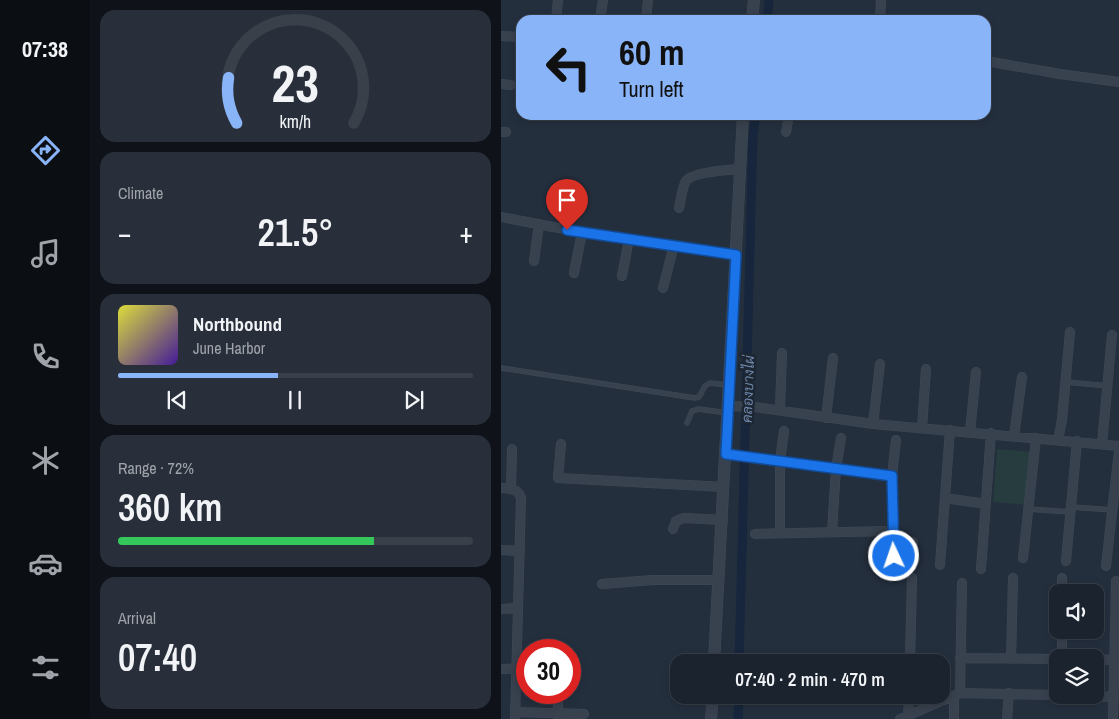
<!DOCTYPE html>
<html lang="en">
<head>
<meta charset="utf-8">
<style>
  :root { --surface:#1b232e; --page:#282f3a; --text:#f1f3f6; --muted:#a0a4aa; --line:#39404a; --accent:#8ab4f8 }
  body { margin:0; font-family:"Archivo Narrow",Sarabun,sans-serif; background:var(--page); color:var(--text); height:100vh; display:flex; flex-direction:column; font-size:19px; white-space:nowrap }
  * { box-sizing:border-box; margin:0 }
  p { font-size:16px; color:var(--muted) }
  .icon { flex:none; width:28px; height:28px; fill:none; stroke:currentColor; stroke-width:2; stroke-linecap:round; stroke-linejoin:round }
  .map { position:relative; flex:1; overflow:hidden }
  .sheet { display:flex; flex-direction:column; gap:10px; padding:10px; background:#0f1319; width:411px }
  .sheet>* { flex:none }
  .hud { position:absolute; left:15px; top:15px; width:475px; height:105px; border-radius:15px; box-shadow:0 2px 8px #0003,0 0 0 1px var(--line); background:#8ab4f8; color:#111; overflow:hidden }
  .fabs { position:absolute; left:548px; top:584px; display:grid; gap:10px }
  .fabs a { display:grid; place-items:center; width:55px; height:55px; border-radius:10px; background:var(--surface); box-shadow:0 2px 8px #0003,0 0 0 1px var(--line); font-size:25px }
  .speed { position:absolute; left:15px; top:639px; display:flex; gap:10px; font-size:25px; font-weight:700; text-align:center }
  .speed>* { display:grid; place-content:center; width:65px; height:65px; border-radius:50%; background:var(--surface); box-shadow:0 2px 8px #0003,0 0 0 1px var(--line); line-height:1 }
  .speed .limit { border:8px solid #d22; background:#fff; color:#111 }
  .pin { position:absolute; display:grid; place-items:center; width:42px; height:42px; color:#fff; margin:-51px -21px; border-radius:50% 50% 50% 0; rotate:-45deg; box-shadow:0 0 5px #0007 }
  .pin .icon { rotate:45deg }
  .me { position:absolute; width:55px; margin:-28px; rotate:357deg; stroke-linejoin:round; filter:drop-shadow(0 0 4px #0008) }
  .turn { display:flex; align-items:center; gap:18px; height:105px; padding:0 20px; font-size:22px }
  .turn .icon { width:65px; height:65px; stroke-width:2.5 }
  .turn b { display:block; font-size:35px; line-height:42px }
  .big { font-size:38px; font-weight:600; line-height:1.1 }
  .sheet .card { flex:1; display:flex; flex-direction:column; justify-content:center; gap:8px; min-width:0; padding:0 18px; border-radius:15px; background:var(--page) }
  .sheet .dial { align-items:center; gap:0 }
  .dial svg { height:130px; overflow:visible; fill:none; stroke:var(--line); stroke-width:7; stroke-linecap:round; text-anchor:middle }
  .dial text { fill:var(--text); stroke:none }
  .song { display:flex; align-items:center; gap:15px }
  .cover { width:60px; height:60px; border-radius:8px; background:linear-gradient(135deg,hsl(60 70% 55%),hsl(260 70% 35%)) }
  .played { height:5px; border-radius:2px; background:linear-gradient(90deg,var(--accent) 45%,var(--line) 45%) }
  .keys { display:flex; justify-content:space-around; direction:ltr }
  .heat { display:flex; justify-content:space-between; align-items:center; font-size:28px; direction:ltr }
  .charge { height:8px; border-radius:4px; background:linear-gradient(90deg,#34c759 72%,var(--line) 0) }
  .trip { position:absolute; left:169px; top:654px; width:280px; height:50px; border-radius:15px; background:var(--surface); box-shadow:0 2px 8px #0003,0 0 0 1px var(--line); font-weight:600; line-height:50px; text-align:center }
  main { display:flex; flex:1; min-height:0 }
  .tabs { display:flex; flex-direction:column; width:90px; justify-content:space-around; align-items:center; background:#0b0e12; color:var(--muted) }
  .tabs .icon { width:35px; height:35px }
  .tabs .current { color:var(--accent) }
  .tabs b { font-size:22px; color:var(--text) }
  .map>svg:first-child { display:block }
  .green { fill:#263c3f }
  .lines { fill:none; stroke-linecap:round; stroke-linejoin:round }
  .canal { stroke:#17263c; stroke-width:9 }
  .service-casing { stroke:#414a57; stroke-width:5.5 }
  .minor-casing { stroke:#414a57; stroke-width:10 }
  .tertiary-casing { stroke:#414a57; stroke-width:12 }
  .service { stroke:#38414e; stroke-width:4.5 }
  .minor { stroke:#38414e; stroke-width:9 }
  .tertiary { stroke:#38414e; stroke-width:11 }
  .route-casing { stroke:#114b97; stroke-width:12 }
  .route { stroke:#1a73e8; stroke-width:9 }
  .labels { text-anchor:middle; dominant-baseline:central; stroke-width:5; stroke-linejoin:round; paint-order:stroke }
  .water-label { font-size:14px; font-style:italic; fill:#6d86a8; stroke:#1d2633 }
</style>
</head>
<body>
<main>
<nav class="tabs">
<b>07:38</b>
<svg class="icon current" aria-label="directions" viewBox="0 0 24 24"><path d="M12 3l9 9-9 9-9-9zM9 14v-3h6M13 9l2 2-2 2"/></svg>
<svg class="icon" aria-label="music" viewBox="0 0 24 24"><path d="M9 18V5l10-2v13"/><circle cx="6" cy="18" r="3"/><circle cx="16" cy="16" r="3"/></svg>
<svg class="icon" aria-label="phone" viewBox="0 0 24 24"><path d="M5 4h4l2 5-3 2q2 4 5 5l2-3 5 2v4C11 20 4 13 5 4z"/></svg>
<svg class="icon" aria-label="climate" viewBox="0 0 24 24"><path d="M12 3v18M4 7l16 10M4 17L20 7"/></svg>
<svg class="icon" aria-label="car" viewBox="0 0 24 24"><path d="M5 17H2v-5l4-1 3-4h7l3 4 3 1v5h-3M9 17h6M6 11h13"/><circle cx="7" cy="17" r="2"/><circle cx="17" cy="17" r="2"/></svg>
<svg class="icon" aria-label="filters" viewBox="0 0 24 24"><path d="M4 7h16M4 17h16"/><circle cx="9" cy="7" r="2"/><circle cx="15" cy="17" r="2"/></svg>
</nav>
<section class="sheet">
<div class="card dial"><svg viewBox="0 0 100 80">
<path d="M14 69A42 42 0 1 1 86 69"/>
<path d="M14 69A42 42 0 0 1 9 41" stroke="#8ab4f8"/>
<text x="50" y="56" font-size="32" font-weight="700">23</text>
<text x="50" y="72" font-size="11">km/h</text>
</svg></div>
<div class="card"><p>Climate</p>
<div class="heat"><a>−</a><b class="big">21.5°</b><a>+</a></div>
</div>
<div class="card">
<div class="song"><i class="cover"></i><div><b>Northbound</b><p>June Harbor</p></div></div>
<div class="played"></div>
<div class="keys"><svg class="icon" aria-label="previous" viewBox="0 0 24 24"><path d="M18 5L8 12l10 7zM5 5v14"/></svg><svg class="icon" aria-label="pause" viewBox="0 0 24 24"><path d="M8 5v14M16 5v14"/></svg><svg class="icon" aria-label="next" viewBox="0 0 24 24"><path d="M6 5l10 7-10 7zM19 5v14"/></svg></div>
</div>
<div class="card"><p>Range · 72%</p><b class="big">360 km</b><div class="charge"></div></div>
<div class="card"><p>Arrival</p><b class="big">07:40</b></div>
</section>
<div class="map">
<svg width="618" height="719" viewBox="0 0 618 719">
  <rect width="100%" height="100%" fill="#242f3e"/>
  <path class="green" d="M496,449l36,3 -4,53 -36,-3z"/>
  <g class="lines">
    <path class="canal" d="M266,20l2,-20
      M238,662l14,-527 3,-20
      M237,719l1,-24"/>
    <defs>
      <path id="service" d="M0,368l194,30 4,-1 6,-11 5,-3 17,2
        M565,382l42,4
        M186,423l5,-12 7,-2 28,4
        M570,507l42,3
        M527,509l43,3"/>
      <path id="minor" d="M55,20l2,-20
        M99,20l3,-20
        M145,20l2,-20
        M379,20l1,-20
        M0,36l20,1
        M485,61l74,13 59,8
        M0,84l10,1
        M0,132h5
        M285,132l3,-17
        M178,208c2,-8 3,-21 7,-27 6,-9 43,-11 54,-12
        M0,217l52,10 183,28
        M33,261l5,-37
        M73,273l8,-41
        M121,276l7,-37
        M162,288l11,-43
        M228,406l26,1 118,17 246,22
        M279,410l2,-57
        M325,418l7,-60
        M372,424l7,-60
        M421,428l4,-59
        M469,432l6,-60
        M513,436l8,-59
        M557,440l4,-20 8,-88
        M60,444l-3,34 166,9
        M601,444l10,-109
        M225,455l166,21
        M0,488c9,1 17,0 20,10l-6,221
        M10,489l1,-40
        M444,498l41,6
        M172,529l3,-8 8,-3 39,2
        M331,532l4,-64 5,-30
        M279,533v-72l4,-30
        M254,534l138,-3
        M393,541l19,1
        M0,550l19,1
        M393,556l-2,-80 4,-36
        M522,558l13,-120
        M565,561l11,-120
        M439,565l10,-135
        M605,566l13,-115
        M480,569l10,-136
        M101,584l51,-4h66
        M561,592v-14
        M0,609l17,-1
        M459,658l97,1
        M561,658v-28
        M510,659l2,-81
        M594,659l19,1
        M409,662l2,-84
        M0,669l26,-1
        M459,693l2,-110
        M557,695l59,2
        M14,712l69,2
        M407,717l1,-22
        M57,719v-27
        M399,719l60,-26 97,2
        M453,719v-23
        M506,719l2,-26
        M612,719l3,-138"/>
      <path id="tertiary" d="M251,20l2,-20
        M213,662l29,-547
        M210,719l2,-24"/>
    </defs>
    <use href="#service" class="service-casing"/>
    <use href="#minor" class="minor-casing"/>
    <use href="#tertiary" class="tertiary-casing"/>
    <use href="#service" class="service"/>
    <use href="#minor" class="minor"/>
    <use href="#tertiary" class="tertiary"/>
  </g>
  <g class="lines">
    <defs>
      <path id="route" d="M66,230l169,25 -10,199 166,22 2,80"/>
    </defs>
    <use href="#route" class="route-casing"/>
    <use href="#route" class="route"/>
  </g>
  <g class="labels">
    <g class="water-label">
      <text transform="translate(247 389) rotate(-88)">คลองบางไผ่</text>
    </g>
  </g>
</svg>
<div class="fabs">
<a><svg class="icon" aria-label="sound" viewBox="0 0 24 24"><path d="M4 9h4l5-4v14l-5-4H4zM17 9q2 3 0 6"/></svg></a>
<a><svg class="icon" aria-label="layers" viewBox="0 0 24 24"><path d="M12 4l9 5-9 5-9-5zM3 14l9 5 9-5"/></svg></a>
</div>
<div class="speed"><div class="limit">30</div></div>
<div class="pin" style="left:66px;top:230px;background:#d93025"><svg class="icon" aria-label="arrive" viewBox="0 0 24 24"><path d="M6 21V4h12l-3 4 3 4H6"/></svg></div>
<svg class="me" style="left:393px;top:556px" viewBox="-20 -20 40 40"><circle r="17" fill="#1a73e8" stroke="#fff" stroke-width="3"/><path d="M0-11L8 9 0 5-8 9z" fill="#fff"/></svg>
<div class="trip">07:40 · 2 min · 470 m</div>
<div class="hud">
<div class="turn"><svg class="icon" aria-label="left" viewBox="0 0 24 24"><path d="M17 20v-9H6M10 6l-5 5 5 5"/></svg><div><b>60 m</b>Turn left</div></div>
</div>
</div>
</main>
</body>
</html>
